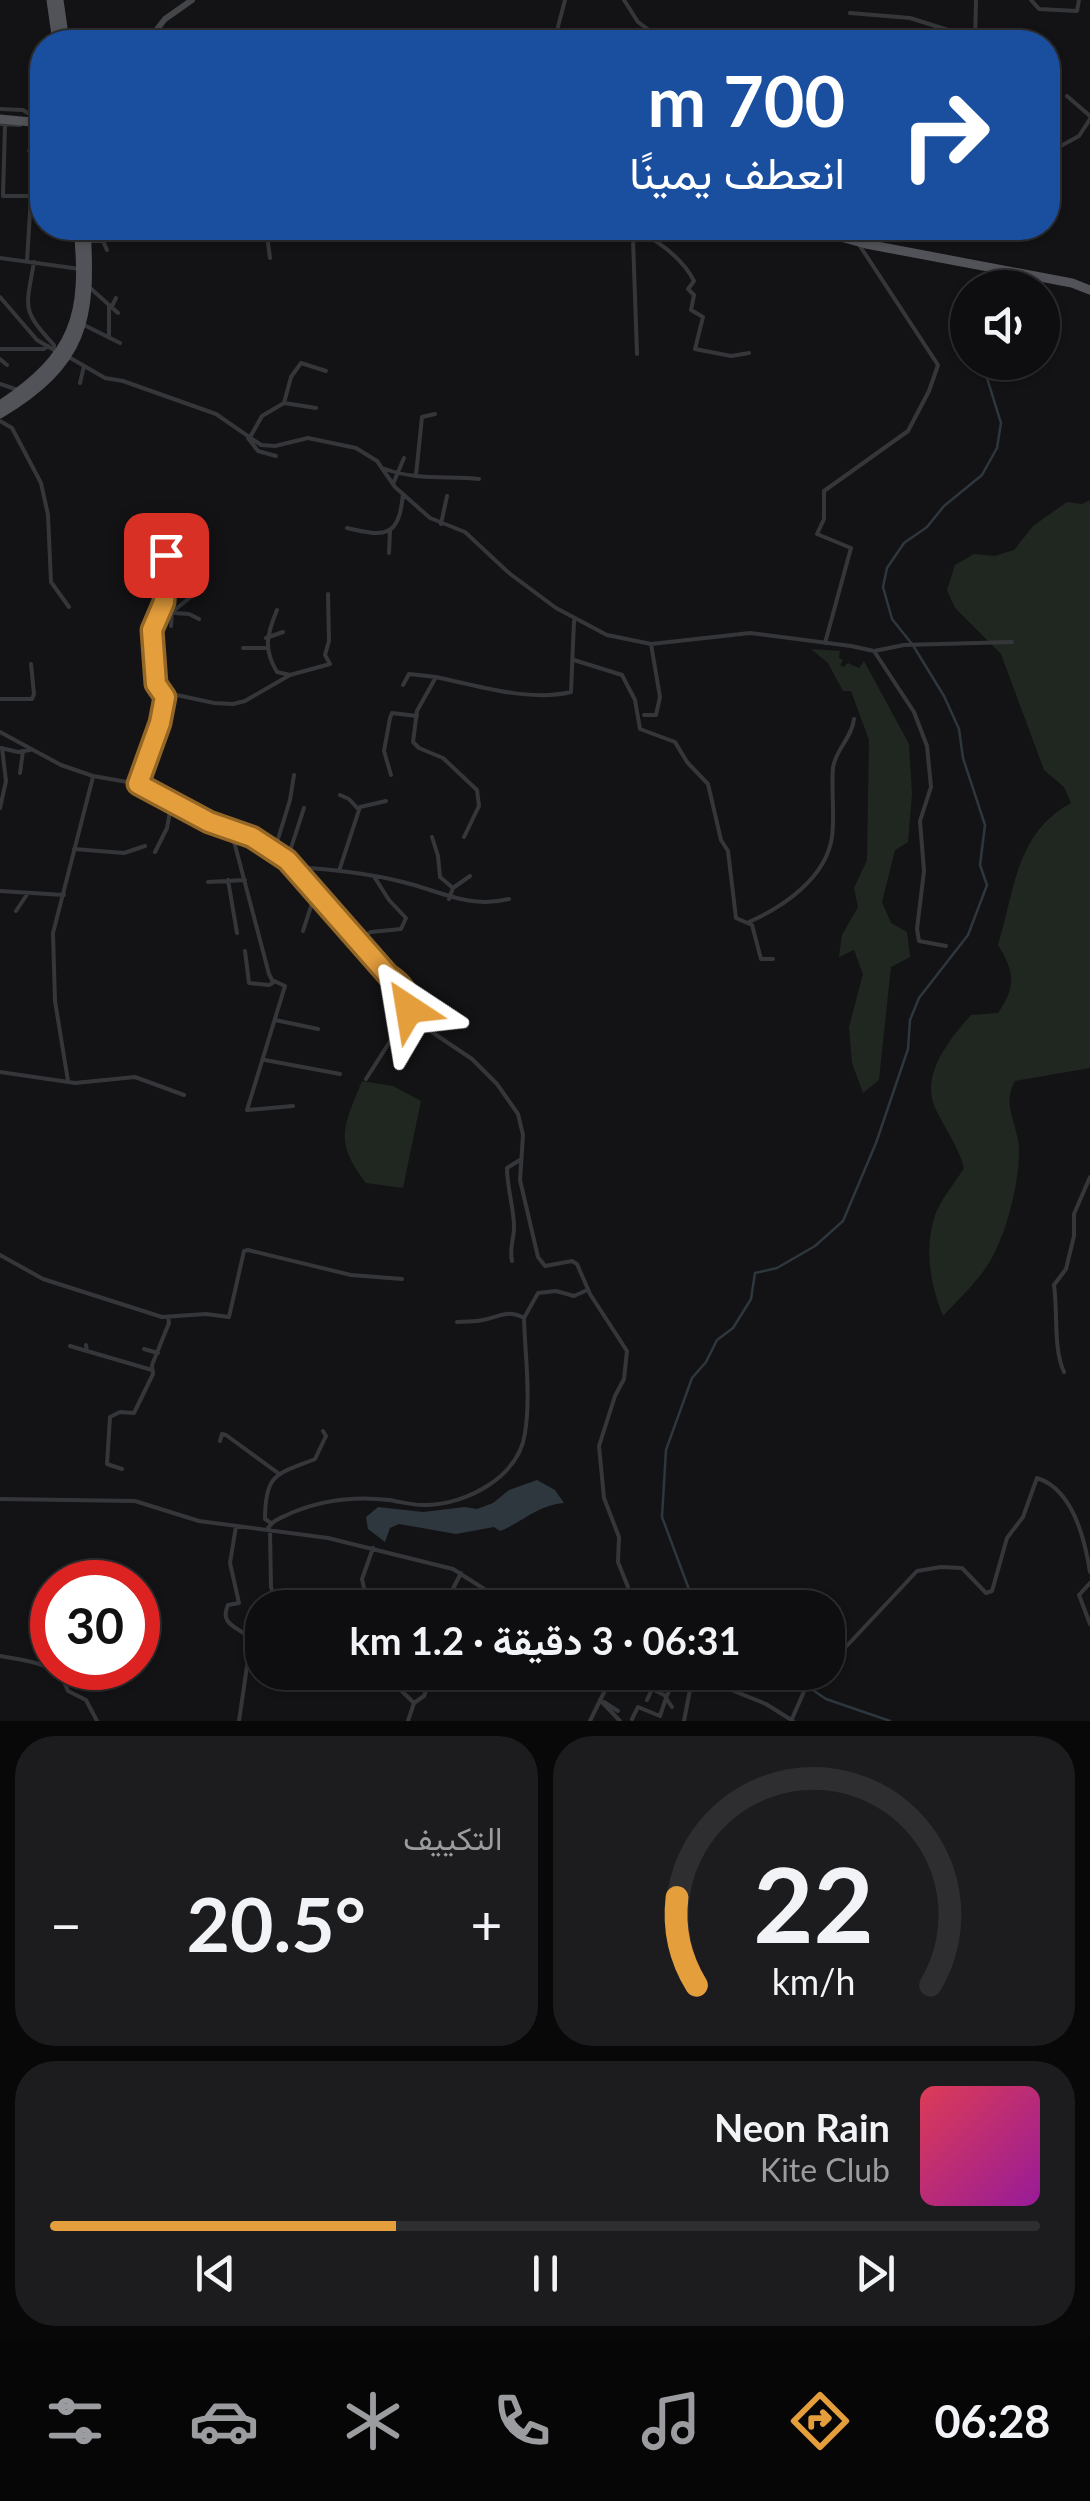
<!DOCTYPE html>
<html lang="ar">
<head>
<meta charset="utf-8">
<style>
  :root { --surface:#0e0e10; --page:#1c1c1e; --text:#f1f3f6; --muted:#9b9c9f; --line:#2e2e30; --accent:#e49e3c }
  body { margin:0; font-family:Lato,Vazirmatn,sans-serif; background:var(--page); color:var(--text); direction:rtl; height:100vh; display:flex; flex-direction:column; font-size:38px; white-space:nowrap }
  * { box-sizing:border-box; margin:0 }
  p { font-size:32px; color:var(--muted) }
  .icon { flex:none; width:55px; height:55px; fill:none; stroke:currentColor; stroke-width:2; stroke-linecap:round; stroke-linejoin:round }
  .map { position:relative; height:1721px; overflow:hidden; direction:ltr }
  .details { display:flex; flex-direction:column; gap:15px; padding:15px; background:#080809; flex:1 }
  .details>* { flex:none }
  .top-card { position:absolute; left:30px; top:30px; width:1030px; height:210px; border-radius:40px; box-shadow:0 2px 8px #0004,0 0 0 2px var(--line); direction:rtl; background:#1a4fa0; color:#fff; overflow:hidden }
  .fabs { position:absolute; left:950px; top:270px; display:grid; gap:20px }
  .fabs a { display:grid; place-items:center; width:110px; height:110px; border-radius:50%; background:var(--surface); box-shadow:0 2px 8px #0004,0 0 0 2px var(--line); font-size:50px }
  .speed { position:absolute; left:30px; top:1560px; display:flex; gap:20px; font-size:50px; font-weight:700; text-align:center }
  .speed>* { display:grid; place-content:center; width:130px; height:130px; border-radius:50%; background:var(--surface); box-shadow:0 2px 8px #0004,0 0 0 2px var(--line); line-height:1 }
  .speed .limit { border:15px solid #d22; background:#fff; color:#111 }
  .pin { position:absolute; display:grid; place-items:center; width:85px; height:85px; color:#fff; margin:-42px; border-radius:20px; box-shadow:0 5px 15px #0006 }
  .me { position:absolute; width:110px; margin:-55px; rotate:327deg; stroke-linejoin:round; filter:drop-shadow(0 0 8px #0008) }
  .turn { display:flex; align-items:center; gap:35px; height:210px; padding:0 50px; font-size:45px }
  .turn .icon { width:130px; height:130px; stroke-width:2.5 }
  .turn b { display:block; font-size:70px; line-height:85px }
  .big { font-size:75px; font-weight:700; line-height:1.1 }
  .details .card { flex:1; display:flex; flex-direction:column; justify-content:center; gap:15px; min-width:0; padding:0 35px; border-radius:40px; background:var(--page) }
  .details .dial { align-items:center; gap:0 }
  .dial svg { height:260px; overflow:visible; fill:none; stroke:var(--line); stroke-width:7; stroke-linecap:round; text-anchor:middle }
  .dial text { fill:var(--text); stroke:none }
  .song { display:flex; align-items:center; gap:30px }
  .cover { width:120px; height:120px; border-radius:15px; background:linear-gradient(135deg,hsl(350 70% 55%),hsl(300 70% 35%)) }
  .played { height:10px; border-radius:5px; background:linear-gradient(90deg,var(--accent) 35%,var(--line) 35%) }
  .keys { display:flex; justify-content:space-around; direction:ltr }
  .heat { display:flex; justify-content:space-between; align-items:center; font-size:55px; direction:ltr }
  .details .tiles { flex:1; display:grid; gap:15px; grid-template-columns:1fr 1fr }
  .card:last-child { grid-column:span 2 }
  .trip { position:absolute; left:245px; top:1590px; width:600px; height:100px; border-radius:40px; background:var(--surface); box-shadow:0 2px 8px #0004,0 0 0 2px var(--line); font-weight:700; line-height:100px; text-align:center; direction:rtl }
  .menu { display:flex; height:160px; justify-content:space-around; align-items:center; background:#060606; color:var(--muted) }
  .menu .icon { width:70px; height:70px }
  .menu .selected { color:var(--accent) }
  .menu b { font-size:45px; color:var(--text) }
  .map>svg:first-child { display:block }
  .green { fill:#202720 }
  .water { fill:#2e373d }
  .lines { fill:none; stroke-linecap:round; stroke-linejoin:round }
  .stream { stroke:#2e373d; stroke-width:2.5 }
  .street { stroke:#35363a; stroke-width:4 }
  .secondary { stroke:#434549; stroke-width:6 }
  .primary { stroke:#515358; stroke-width:9 }
  .route-casing { stroke:#946727; stroke-width:25 }
  .route { stroke:#e49e3c; stroke-width:18 }
</style>
</head>
<body>
<div class="map">
<svg width="1090" height="1721" viewBox="0 0 1090 1721">
  <rect width="100%" height="100%" fill="#131315"/>
  <path class="green" d="M1090,500v568l-75,13c-14,24 3,42 4,68 1,33 -14,93 -34,120 -12,17 -28,32 -42,47 -13,-32 -19,-67 -8,-101 6,-16 20,-32 29,-47 -6,-22 -17,-36 -27,-56 -19,-35 12,-72 34,-97l27,-2c18,-26 17,-41 0,-68 17,-56 18,-112 73,-142l-7,-16 -20,-17 -43,-116 -46,-46 -8,-18 8,-25 19,-11 21,2 19,-6 19,-24 34,-24 15,2z
    M811,649l29,2 -1,7 4,2 -3,5 4,2 4,-4 11,5 5,-7 45,83 3,50 -4,48 -13,8 -13,52 9,21 16,9 3,25 -19,10 -12,113 -16,13 -11,-30 -3,-36 14,-53 -9,-24 -15,7 3,-22 16,-28 -4,-19 13,-28 2,-120 -18,-49h-8l-15,-28z
    M362,1081l31,5 28,15 -18,87 -37,-5c-33,-42 -22,-57 -4,-102z"/>
  <path class="water" d="M537,1480l18,10 9,13c-26,2 -41,19 -64,28l-6,-4 -38,7 -57,-10 -9,4 -5,14 -17,-13 -2,-12 12,-10 45,5 42,-5 12,2 16,-6 16,-13z"/>
  <g class="lines">
    <path class="stream" d="M912,644l-20,-25 -9,-32 4,-19 17,-25 23,-16 17,-21 38,-31 15,-27 4,-25 -19,-61
      M696,1608l-34,-91 4,-67 26,-72 14,-16 11,-22 16,-12 18,-29 4,-26 22,-5 38,-22 28,-25 33,-78 32,-94 2,-29 9,-22 49,-63 19,-50 -7,-20 5,-40 -22,-67 -4,-29 -15,-33 -30,-49
      M789,1672l17,12
      M810,1688l16,11 64,22"/>
    <path class="street" d="M624,0l14,22 11,8v8
      M1031,0l8,9 38,2 2,-11
      M850,13l60,5 54,17v7
      M554,42l11,-42
      M975,42l1,-42
      M1067,96l23,20
      M0,109l23,1 8,5
      M0,124l20,1
      M5,125l-2,71h28
      M29,151h13
      M1048,153l31,-17 11,-17
      M30,161l12,2
      M266,228l4,30
      M639,231c22,12 44,28 55,50l-6,8 6,6 -3,15 12,7 -8,32 36,7 18,-3
      M87,241h16l4,9
      M0,258l80,11
      M27,261l4,-65 -1,-71
      M34,262c-8,47 -13,47 20,83v5
      M88,286l30,27
      M0,297l37,43 22,13
      M111,308l5,-10
      M82,324l38,19
      M109,336v-30
      M0,349h44l4,-3
      M637,354l-4,-115 11,-11
      M67,356l38,22 18,3 93,33 45,31 14,1 33,-8 48,10 21,13 18,26 35,31 35,14 44,41 47,35 51,27 44,9 99,-11 101,13 23,5 40,61 13,34 4,41 -11,34 4,50 -7,58 2,12 27,5
      M0,359l7,6
      M80,383l4,-17
      M0,384l18,6
      M284,403l32,5
      M0,421l12,7 29,55 7,32 3,67 18,25
      M248,438l10,13 18,5
      M249,439l13,-23 22,-13 7,-26 10,-14 25,8
      M385,469c29,11 63,7 94,10
      M416,475l6,-58 13,-3
      M393,484l11,-26
      M441,524l6,-28
      M347,528c38,9 52,10 56,-34
      M389,553l1,-22
      M277,610c-10,24 -14,39 0,62l13,3
      M160,612l29,2 10,5
      M171,626l1,-14 25,-20
      M266,638l17,-6
      M825,643l26,-95 -34,-14 7,-15v-28l84,-60 21,-40 9,-26 -80,-122
      M243,648h23
      M874,651l30,-6 108,-3
      M574,660l48,15 13,25 5,29 35,13 12,20 21,22 13,56 7,11 8,67 16,7 9,34h12
      M403,685l6,-11 27,3
      M163,692l51,11 19,1 12,-3 45,-26 40,-11 -5,-9 4,-14 -1,-47
      M0,699h32l2,-5 -3,-30
      M644,715h12l4,-18 -9,-53
      M0,732l61,33 32,11 46,8 70,37 43,16 42,30 94,108 14,9 6,10 6,26 58,39 25,25 21,30 5,21 -3,45 18,77 7,9 27,-5 5,3 13,30 37,57 -3,28 -9,17 -16,50 5,52 15,39 -1,25 10,25 -6,21
      M1,748l17,4 12,-2
      M20,773l3,-22
      M391,775l-7,-24 6,-33 2,-5 25,3
      M139,784l22,-61 4,-26 -9,-13 -4,-54 13,-35 4,-70
      M340,795l9,4 10,11
      M0,808l6,-27 -4,-33
      M231,830l38,144 3,6 13,6 -38,124 46,-4
      M432,837l6,19 2,21 13,11 -4,11
      M464,837l15,-31 -2,-16 -34,-32 -24,-10 -6,-6 4,-31 19,-34c42,9 93,25 135,15l3,-71
      M74,849l50,4 21,-7
      M155,852l12,-24 5,-28
      M274,852l16,-52 4,-25
      M287,860l17,-52
      M294,867c37,2 73,6 109,15 37,9 66,27 106,17
      M339,871l21,-64 26,-6
      M228,880l9,53
      M208,882l37,-2
      M453,888l17,-12
      M0,891l64,4
      M16,911l12,-18
      M749,922c34,-15 77,-44 83,-85 3,-22 -1,-46 1,-69 2,-18 19,-30 21,-49
      M303,931l13,-40
      M357,939l14,-7 30,-3 5,-11 -17,-18 -14,-22
      M245,951l4,32 20,2 5,-3
      M275,1020l43,9
      M265,1060l75,14
      M0,1072l75,11 60,-6 49,18
      M366,1079l44,-69
      M68,1081l-13,-80 -2,-68 40,-156
      M0,1255l43,24 119,38 44,-3 23,3 15,-66 4,-1 103,25 51,4
      M512,1261c-3,-13 2,-21 2,-34 0,-19 -7,-39 -7,-59l13,-8
      M457,1322c9,-1 18,0 26,-2 17,-3 24,-11 41,-2
      M86,1345l1,6 65,19
      M70,1346l17,5
      M144,1349l14,4
      M1064,1372c-11,-24 -6,-59 -10,-87l12,-16 8,-33v-22l16,-37
      M220,1441l2,-7 4,1 52,38
      M122,1469l-15,-5 3,-47 10,-5 14,1 19,-39 -1,-9 17,-42 -1,-6
      M0,1499l135,2 64,20 129,17 125,31 53,34 16,5
      M271,1523l-6,-4c0,-48 14,-45 50,-60l11,-23 -3,-5
      M236,1526l-6,37 9,40 -11,2c-9,19 9,22 21,32l1,9 -11,75
      M267,1530c5,-10 14,-12 24,-17 31,-13 65,-17 98,-13 13,2 26,6 38,5 41,-1 92,-29 98,-72 6,-37 0,-78 -1,-115l14,-25 18,-2 18,5 11,-5
      M270,1530l1,57 5,17 5,4
      M373,1548l-11,31 3,13 29,16
      M1090,1583l-11,12 11,29
      M443,1608l18,-35
      M0,1656c28,5 58,6 68,35l18,9 11,21
      M828,1666l89,-95 24,-4 21,1 24,25 6,-2 15,-53 16,-21 14,-39c36,11 48,62 53,94
      M382,1672l32,31 10,-7 9,-24
      M687,1672l79,32 27,17
      M396,1685l7,-5 -5,-8
      M600,1700l20,21
      M647,1700l5,-11 14,7
      M604,1702l14,9
      M672,1707l-6,-9 11,-26
      M632,1719l6,-12 22,9 6,-18
      M408,1721l6,-18
      M590,1721l24,-49
      M684,1721l9,-47
      M791,1721l15,-34 16,-15"/>
    <path class="secondary" d="M147,42l18,-23 27,-19"/>
    <path class="primary" d="M51,0l6,42
      M59,0l6,42
      M0,119l42,4
      M808,228l58,16 206,39 18,7
      M0,405c75,-50 87,-89 78,-177
      M0,414c84,-51 92,-93 86,-186"/>
  </g>
  <g class="lines">
    <defs>
      <path id="route" d="M166,555l-2,47 -12,28 4,54 9,13 -5,26 -22,61 71,38 43,15 35,23 101,115c15,10 19,17 21,34"/>
    </defs>
    <use href="#route" class="route-casing"/>
    <use href="#route" class="route"/>
  </g>
</svg>
<div class="fabs">
<a><svg class="icon" aria-label="sound" viewBox="0 0 24 24"><path d="M4 9h4l5-4v14l-5-4H4zM17 9q2 3 0 6"/></svg></a>
</div>
<div class="speed"><div class="limit">30</div></div>
<div class="pin" style="left:166px;top:555px;background:#d93025"><svg class="icon" aria-label="arrive" viewBox="0 0 24 24"><path d="M6 21V4h12l-3 4 3 4H6"/></svg></div>
<svg class="me" style="left:409px;top:1009px" viewBox="-20 -20 40 40"><path d="M0-17L14 15 0 8-14 15z" fill="#e49e3c" stroke="#fff" stroke-width="4"/></svg>
<div class="trip">06:31 · 3 دقيقة · 1.2 km</div>
<div class="top-card">
<div class="turn"><svg class="icon" aria-label="right" viewBox="0 0 24 24"><path d="M7 20v-9h11M14 6l5 5-5 5"/></svg><div><b>700 m</b>انعطف يمينًا</div></div>
</div>
</div>
<section class="details">
<div class="tiles">
<div class="card dial"><svg viewBox="0 0 100 80">
<path d="M14 69A42 42 0 1 1 86 69"/>
<path d="M14 69A42 42 0 0 1 8 42" stroke="#e49e3c"/>
<text x="50" y="56" font-size="32" font-weight="700">22</text>
<text x="50" y="72" font-size="11">km/h</text>
</svg></div>
<div class="card"><p>التكييف</p>
<div class="heat"><a>−</a><b class="big">20.5°</b><a>+</a></div>
</div>
<div class="card">
<div class="song"><i class="cover"></i><div><b>Neon Rain</b><p>Kite Club</p></div></div>
<div class="played"></div>
<div class="keys"><svg class="icon" aria-label="previous" viewBox="0 0 24 24"><path d="M18 5L8 12l10 7zM5 5v14"/></svg><svg class="icon" aria-label="pause" viewBox="0 0 24 24"><path d="M8 5v14M16 5v14"/></svg><svg class="icon" aria-label="next" viewBox="0 0 24 24"><path d="M6 5l10 7-10 7zM19 5v14"/></svg></div>
</div>
</div>
</section>
<nav class="menu">
<b>06:28</b>
<svg class="icon selected" aria-label="directions" viewBox="0 0 24 24"><path d="M12 3l9 9-9 9-9-9zM9 14v-3h6M13 9l2 2-2 2"/></svg>
<svg class="icon" aria-label="music" viewBox="0 0 24 24"><path d="M9 18V5l10-2v13"/><circle cx="6" cy="18" r="3"/><circle cx="16" cy="16" r="3"/></svg>
<svg class="icon" aria-label="phone" viewBox="0 0 24 24"><path d="M5 4h4l2 5-3 2q2 4 5 5l2-3 5 2v4C11 20 4 13 5 4z"/></svg>
<svg class="icon" aria-label="climate" viewBox="0 0 24 24"><path d="M12 3v18M4 7l16 10M4 17L20 7"/></svg>
<svg class="icon" aria-label="car" viewBox="0 0 24 24"><path d="M5 17H2v-5l4-1 3-4h7l3 4 3 1v5h-3M9 17h6M6 11h13"/><circle cx="7" cy="17" r="2"/><circle cx="17" cy="17" r="2"/></svg>
<svg class="icon" aria-label="filters" viewBox="0 0 24 24"><path d="M4 7h16M4 17h16"/><circle cx="9" cy="7" r="2"/><circle cx="15" cy="17" r="2"/></svg>
</nav>
</body>
</html>
